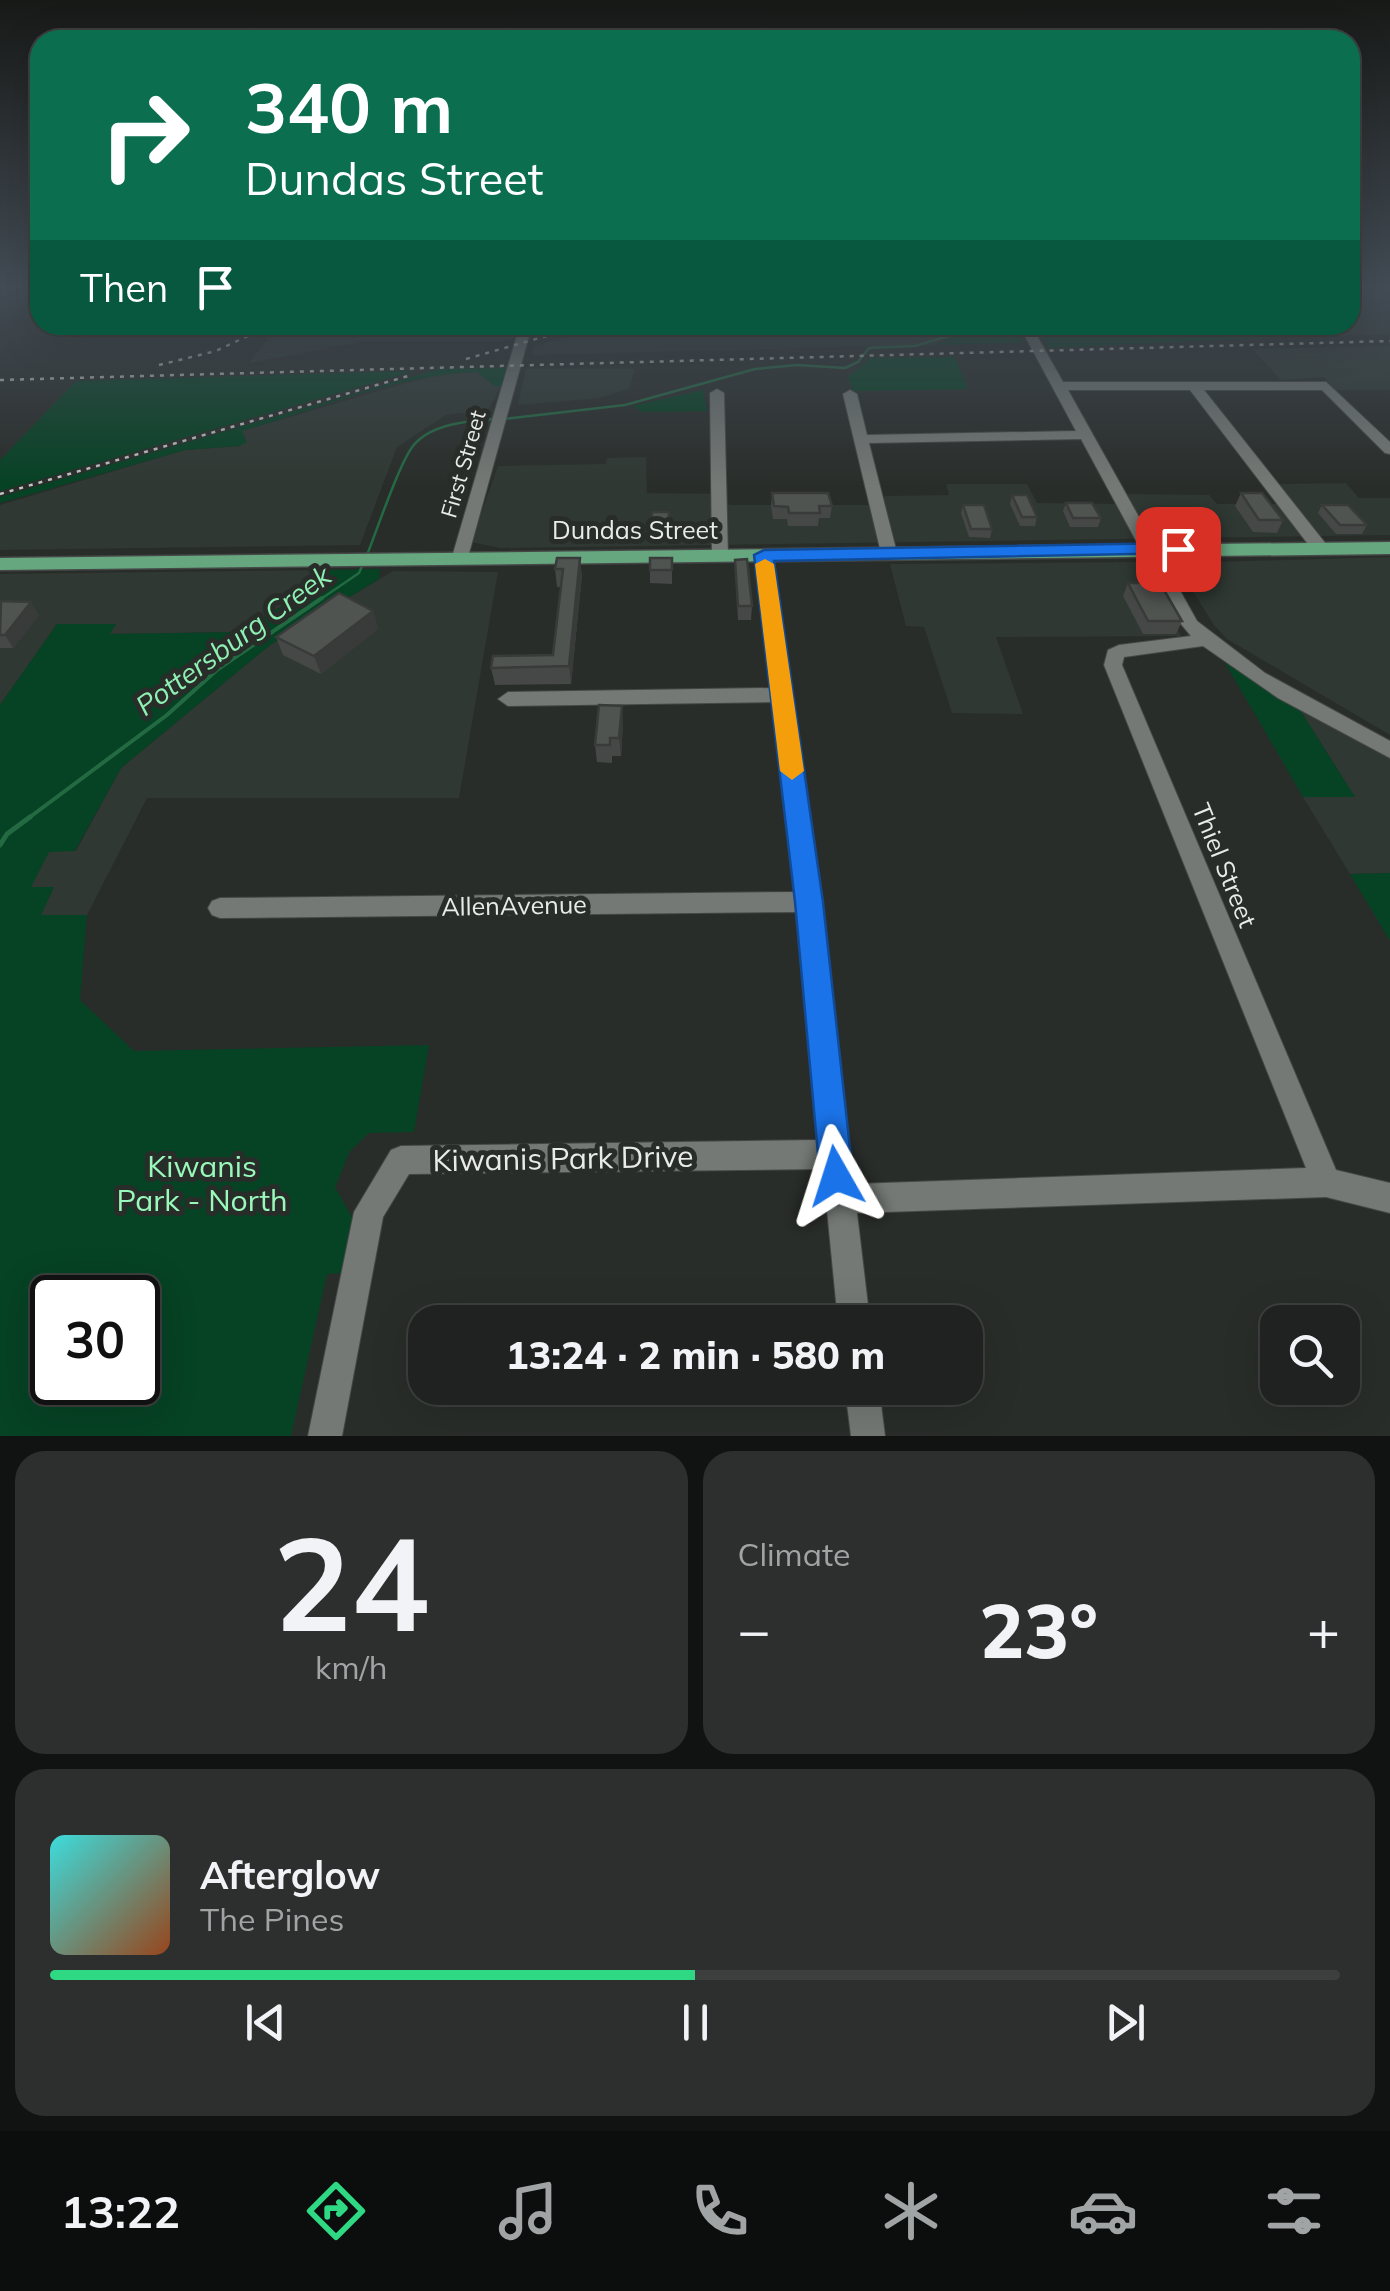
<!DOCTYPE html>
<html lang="en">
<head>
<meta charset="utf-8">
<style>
  :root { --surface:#1f2220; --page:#2c2f2d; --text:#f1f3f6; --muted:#a1a4a5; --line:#3c3f3e; --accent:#2fd883 }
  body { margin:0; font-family:Mulish,sans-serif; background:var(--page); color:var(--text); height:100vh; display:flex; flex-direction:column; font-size:38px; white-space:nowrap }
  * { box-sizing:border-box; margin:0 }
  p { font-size:32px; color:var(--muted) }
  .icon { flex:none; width:55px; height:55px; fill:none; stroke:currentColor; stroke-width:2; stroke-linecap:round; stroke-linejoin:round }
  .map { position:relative; height:1436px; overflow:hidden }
  .side { display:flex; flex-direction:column; gap:15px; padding:15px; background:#111312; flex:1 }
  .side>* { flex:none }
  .hud { position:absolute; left:30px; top:30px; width:1330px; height:305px; border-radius:30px; box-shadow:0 10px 40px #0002,0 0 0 2px var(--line); background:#0b6e4f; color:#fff; overflow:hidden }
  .buttons { position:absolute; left:1260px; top:1305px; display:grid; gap:20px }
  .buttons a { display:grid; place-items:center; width:100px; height:100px; border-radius:20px; background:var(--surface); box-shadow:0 10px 40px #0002,0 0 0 2px var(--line); font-size:50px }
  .speed { position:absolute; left:30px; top:1275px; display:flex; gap:20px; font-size:50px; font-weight:700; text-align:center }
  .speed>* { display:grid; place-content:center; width:130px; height:130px; border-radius:50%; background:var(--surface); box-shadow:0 10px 40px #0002,0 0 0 2px var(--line); line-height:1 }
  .speed .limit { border:5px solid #111; border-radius:15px; background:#fff; color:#111 }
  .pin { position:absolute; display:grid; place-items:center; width:85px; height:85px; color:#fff; margin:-42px; border-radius:20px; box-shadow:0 5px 15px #0006 }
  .me { position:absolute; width:110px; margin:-55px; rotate:354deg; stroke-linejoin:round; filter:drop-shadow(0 0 8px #0008) }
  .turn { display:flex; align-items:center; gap:35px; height:210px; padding:0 50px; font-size:45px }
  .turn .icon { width:130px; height:130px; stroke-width:2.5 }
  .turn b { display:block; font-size:70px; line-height:85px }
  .then { display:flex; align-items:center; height:95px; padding:0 50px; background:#0003; gap:20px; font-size:38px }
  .big { font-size:75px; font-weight:800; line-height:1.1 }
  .side .card { flex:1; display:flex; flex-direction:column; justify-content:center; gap:15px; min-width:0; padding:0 35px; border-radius:30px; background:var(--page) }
  .side .dial { align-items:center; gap:0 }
  .dial b { font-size:130px; line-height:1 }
  .song { display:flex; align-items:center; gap:30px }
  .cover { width:120px; height:120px; border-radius:15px; background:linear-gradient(135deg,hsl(180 70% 55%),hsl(20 70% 35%)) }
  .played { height:10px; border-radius:5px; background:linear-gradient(90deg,var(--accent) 50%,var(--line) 50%) }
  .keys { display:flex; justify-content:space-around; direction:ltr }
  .heat { display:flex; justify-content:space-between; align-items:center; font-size:55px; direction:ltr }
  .side .tiles { flex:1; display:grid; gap:15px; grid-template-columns:1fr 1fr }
  .card:last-child { grid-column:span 2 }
  .trip { position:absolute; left:408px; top:1305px; width:575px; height:100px; border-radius:30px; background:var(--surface); box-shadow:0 10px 40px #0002,0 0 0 2px var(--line); font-weight:800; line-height:100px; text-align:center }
  .tabs { display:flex; height:160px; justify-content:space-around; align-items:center; background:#0c0e0d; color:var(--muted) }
  .tabs .icon { width:70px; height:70px }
  .tabs .selected { color:var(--accent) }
  .tabs b { font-size:45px; color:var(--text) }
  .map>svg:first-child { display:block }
  .built { fill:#2f3832 }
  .green { fill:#064224; fill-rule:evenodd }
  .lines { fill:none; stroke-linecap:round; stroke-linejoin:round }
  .stream-far2 { stroke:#236a43; stroke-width:2.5 }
  .stream-far1 { stroke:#236a43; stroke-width:4 }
  .stream { stroke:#236a43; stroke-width:5 }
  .minor-casing { stroke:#454846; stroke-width:2 }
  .major-casing { stroke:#454846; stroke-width:3 }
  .minor { fill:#747975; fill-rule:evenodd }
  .major { fill:#66a780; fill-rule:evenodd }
  .rail { stroke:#c1c5c2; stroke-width:2.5; stroke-dasharray:4 6; stroke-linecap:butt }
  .wall { fill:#454846 }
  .shaded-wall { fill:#383b39 }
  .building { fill:#505451; stroke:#383b39; stroke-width:2.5 }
  .route { fill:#1a73e8; stroke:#114b97; stroke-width:2.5 }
  .slow { fill:#f59e0b }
  .labels { text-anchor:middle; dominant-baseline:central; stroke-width:10; stroke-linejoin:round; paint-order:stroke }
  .far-street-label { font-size:22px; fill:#e8ebe9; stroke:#292d2a }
  .street-label { font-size:25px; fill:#e8ebe9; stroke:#292d2a }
  .water-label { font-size:28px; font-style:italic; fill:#8ff0b3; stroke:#292d2a }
  .near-street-label { font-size:30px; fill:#e8ebe9; stroke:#292d2a }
  .near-park-label { font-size:30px; fill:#98f9bb; stroke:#292d2a }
</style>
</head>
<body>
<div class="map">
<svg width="1390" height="1436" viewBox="0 0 1390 1436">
  <rect width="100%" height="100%" fill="#292d2a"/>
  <path class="built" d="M1350,286h40v48l-106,3 -11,-12h77z
    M278,325h282l-57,16h-135l-119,22z
    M606,325h357l-13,13 -16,7 -401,10 1,-9z
    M1390,346v44h-55l-11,-13 -43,3 -29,-31z
    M526,369h109l-6,20 -30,9 -81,7z
    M477,372l17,14h7l-13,24 -42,5 -49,32 -37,98 -360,5v-45l185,-55 55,-4 2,-15 168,-49 37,-9z
    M646,457l1,36 80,1v10l5,1h139l15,-9 63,-1 -3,-11h81l10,19 82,1 8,-10 82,1 8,9h63l-3,-20 69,-1 13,15h31v37l-890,13 -29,-6 27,-76 108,-2 1,-6z
    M1390,557v178l-163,-96 -13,-14 -37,-59 3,-3z
    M1135,562l13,10 33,64 -185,1 27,77 -71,-1 -28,-86 -18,-1 -16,-62z
    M321,570l-15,21 -66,41 -131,2 6,-9 -58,-1 -57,81v-131z
    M393,571l105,1 -39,226h-312l-60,117 -47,1 14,-29h-24l19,-36h27l45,-83 149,-123z
    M1300,710l90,49v114l-40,1 -47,-77h52z"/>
  <path class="green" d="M963,325h51l9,18 -89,2 16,-7z
    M1035,325h238l11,12 -236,11z
    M955,357l13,32 -115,2 -5,-14 22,-19z
    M506,368l-5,18h-6l-18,-14c-79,3 -159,37 -235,59l5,11 -7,4 -55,4 -185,53v-6l439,-128z
    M414,371l-414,120v-31l76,-79z
    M703,390l4,21 -64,1 -11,-6z
    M380,569l-1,10 -109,66 -149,123 -46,83 -26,1 -18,35h23l-13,28h46l-7,85 54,51 295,-6 -15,87 -45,1 -19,18 -15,36 23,41 -9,45 -22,1 -36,162h-291v-731l57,-81h59l-6,10 130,-2 66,-41 15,-21zM52,1298h86v84h-86z
    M1224,661l72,43 59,93h-52z
    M1390,873v68l-40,-67z"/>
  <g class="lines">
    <path class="stream-far2" d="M503,419l122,-14 130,-36 42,-4 48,3 13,-6 11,-14 46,-2 36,-11 5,-10
      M367,555c10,-25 32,-91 46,-109 17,-22 55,-25 80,-27
      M318,601l41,-28 4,-9"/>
    <path class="stream-far1" d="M26,820l141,-105 51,-46 104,-71"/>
    <path class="stream" d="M0,845l7,-11 23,-17"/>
    <defs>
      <path id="minor" d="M520,325h12l-64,232 -2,4h-12l-2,-4z
        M1019,325h12l32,57h263l64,60v12l-5,-1 -63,-63h-118l122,154v8h-12l-124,-162h-122l129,231 68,52 125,68v17l-112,-60 -75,-52 -79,11 -2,8 214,505 54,13v30l-64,-16 -469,16 13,109h-32l-15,-153 -414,5 -26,43 -41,219h-34l46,-224 37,-62 10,-4 419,-6 -22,-228 -578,6 -8,-3 -4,-7 4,-7 8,-3 576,-6 -23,-190 -265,4 -10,-7 10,-7 263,-4 -16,-133 2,-4h12l2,4 50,347 33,282 452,-16 -202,-503 4,-15 11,-5 72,-9 -10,-12 -100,-185 -212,4 28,110 -8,5 -8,-5 -38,-159 7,-4 7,4 10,41 209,-4z
        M717,389l7,4 4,163 -8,5 -8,-5 -2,-163z
        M845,1388h34l6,48h-34z"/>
      <path id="major" d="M1390,542v12l-1390,16v-12z"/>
    </defs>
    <use href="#minor" class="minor-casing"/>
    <use href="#major" class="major-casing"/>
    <use href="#minor" class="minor"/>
    <use href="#major" class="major"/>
    <path class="rail" d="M466,359l119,-34
      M159,365l57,-14 55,-26
      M0,380l1390,-39
      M0,494l408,-118"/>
  </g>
  <path class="wall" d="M772,493l60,13 -2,12h-11l-1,8h-30l-1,-7h-14l-2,-13z
    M1241,493l42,27 -6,13 -24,-1 -18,-26z
    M1012,495l25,22 -2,9h-15l-10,-22z
    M1066,503l35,15 -3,9h-28l-7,-16z
    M963,505l29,24 -2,9 -21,-1 -8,-24z
    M1322,505l45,20 -5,9h-26l-18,-21z
    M669,512v26h-17l-1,-9z
    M557,558l25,17 -11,109 -76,1 -4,-17 62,-13 8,-68h-4l-2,-18z
    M650,558h22v26l-22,-1z
    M735,560l17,46 -1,14h-13z
    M1128,583l54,38 -6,13h-33l-20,-38z
    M0,602l39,13 -26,33h-13z
    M373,611l5,18 -57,45 -38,-19 -7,-18z
    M623,723l-2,33h-9v7l-15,-1 -2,-17z"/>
  <path class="shaded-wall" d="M580,558l2,17 -11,109 -2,-18z
    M31,602l8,13 -26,33 -8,-13z
    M373,611l5,18 -57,45 -7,-18z
    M622,706l1,17 -2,33 -2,-18z"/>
  <path class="building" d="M772,493h56l4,13h-13l1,7h-31l-1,-6 -14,-1z
    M1241,493h21l21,27h-24z
    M1012,495h15l10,22h-15z
    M1066,503h26l9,15h-28z
    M963,505h21l8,24h-21z
    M1322,505h26l19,20h-27z
    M652,512h17l-1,17h-17z
    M557,558h23l-11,108 -78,2 2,-12 60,-1 10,-86h-8z
    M650,558h22v12h-22z
    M747,559l5,47h-14l-3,-46z
    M1128,583h32l22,38h-34z
    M339,593l34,18 -59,45 -38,-19z
    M1,601l30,1 -26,33h-5z
    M599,705l23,1 -3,32h-9v7h-15z"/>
  <linearGradient id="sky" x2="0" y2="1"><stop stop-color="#171917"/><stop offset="0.59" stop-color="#434c55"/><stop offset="1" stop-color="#434c55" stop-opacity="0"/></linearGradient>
  <rect width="1390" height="487" fill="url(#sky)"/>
  <path class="route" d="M1178,543l7,2v8l-411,8 49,341 30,274 -5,12 -12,5 -12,-5 -4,-12 -25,-274 -41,-347 10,-5z"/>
  <path class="slow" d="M765,559l9,5 30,207 -12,9 -12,-9 -25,-207z"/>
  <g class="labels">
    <g class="far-street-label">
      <text transform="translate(463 464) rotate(-74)">First Street</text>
    </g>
    <g class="street-label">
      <text x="635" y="529">Dundas Street</text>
      <text transform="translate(1225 865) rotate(68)">Thiel Street</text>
      <text transform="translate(514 905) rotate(-1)">AllenAvenue</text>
    </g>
    <g class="water-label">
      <text transform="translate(233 640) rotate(-36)">Pottersburg Creek</text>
    </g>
    <g class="near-street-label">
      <text transform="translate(563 1158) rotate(-1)">Kiwanis Park Drive</text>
    </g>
    <g class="near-park-label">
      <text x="202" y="1166">Kiwanis<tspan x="202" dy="34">Park - North</tspan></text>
    </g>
  </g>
</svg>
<div class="buttons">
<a><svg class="icon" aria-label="search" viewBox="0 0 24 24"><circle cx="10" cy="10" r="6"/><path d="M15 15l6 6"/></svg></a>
</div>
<div class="speed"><div class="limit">30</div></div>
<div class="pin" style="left:1178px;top:549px;background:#d93025"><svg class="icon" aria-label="arrive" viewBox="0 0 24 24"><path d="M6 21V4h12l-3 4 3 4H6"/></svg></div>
<svg class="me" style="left:836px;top:1176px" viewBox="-20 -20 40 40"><path d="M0-17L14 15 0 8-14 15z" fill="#1a73e8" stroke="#fff" stroke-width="4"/></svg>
<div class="trip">13:24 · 2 min · 580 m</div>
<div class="hud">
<div class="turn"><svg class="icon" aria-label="right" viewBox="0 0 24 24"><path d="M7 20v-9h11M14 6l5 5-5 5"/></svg><div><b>340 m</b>Dundas Street</div></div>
<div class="then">Then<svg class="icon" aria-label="arrive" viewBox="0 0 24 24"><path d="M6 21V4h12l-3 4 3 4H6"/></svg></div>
</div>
</div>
<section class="side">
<div class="tiles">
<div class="card dial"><b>24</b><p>km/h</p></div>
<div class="card"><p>Climate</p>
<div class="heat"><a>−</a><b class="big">23°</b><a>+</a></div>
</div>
<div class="card">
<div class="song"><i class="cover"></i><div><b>Afterglow</b><p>The Pines</p></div></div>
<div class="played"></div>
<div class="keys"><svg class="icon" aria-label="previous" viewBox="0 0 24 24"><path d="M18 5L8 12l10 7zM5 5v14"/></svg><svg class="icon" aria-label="pause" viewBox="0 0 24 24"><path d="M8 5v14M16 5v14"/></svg><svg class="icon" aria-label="next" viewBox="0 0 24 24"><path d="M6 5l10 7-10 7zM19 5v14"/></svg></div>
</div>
</div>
</section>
<nav class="tabs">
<b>13:22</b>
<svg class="icon selected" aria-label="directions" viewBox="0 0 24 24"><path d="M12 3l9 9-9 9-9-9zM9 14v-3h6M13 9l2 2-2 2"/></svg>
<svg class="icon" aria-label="music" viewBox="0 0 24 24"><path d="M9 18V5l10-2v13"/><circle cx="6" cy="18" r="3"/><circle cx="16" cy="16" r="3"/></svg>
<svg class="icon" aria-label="phone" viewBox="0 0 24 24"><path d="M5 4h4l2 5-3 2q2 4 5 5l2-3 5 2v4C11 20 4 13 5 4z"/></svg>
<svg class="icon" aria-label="climate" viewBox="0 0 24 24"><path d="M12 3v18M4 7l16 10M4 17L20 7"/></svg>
<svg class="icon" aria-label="car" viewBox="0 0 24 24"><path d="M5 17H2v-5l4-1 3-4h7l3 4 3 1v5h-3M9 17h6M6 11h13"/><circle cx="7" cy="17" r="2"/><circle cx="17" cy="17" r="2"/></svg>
<svg class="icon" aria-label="filters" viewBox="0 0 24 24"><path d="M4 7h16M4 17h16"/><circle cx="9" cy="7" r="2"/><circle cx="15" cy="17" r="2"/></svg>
</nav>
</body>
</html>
